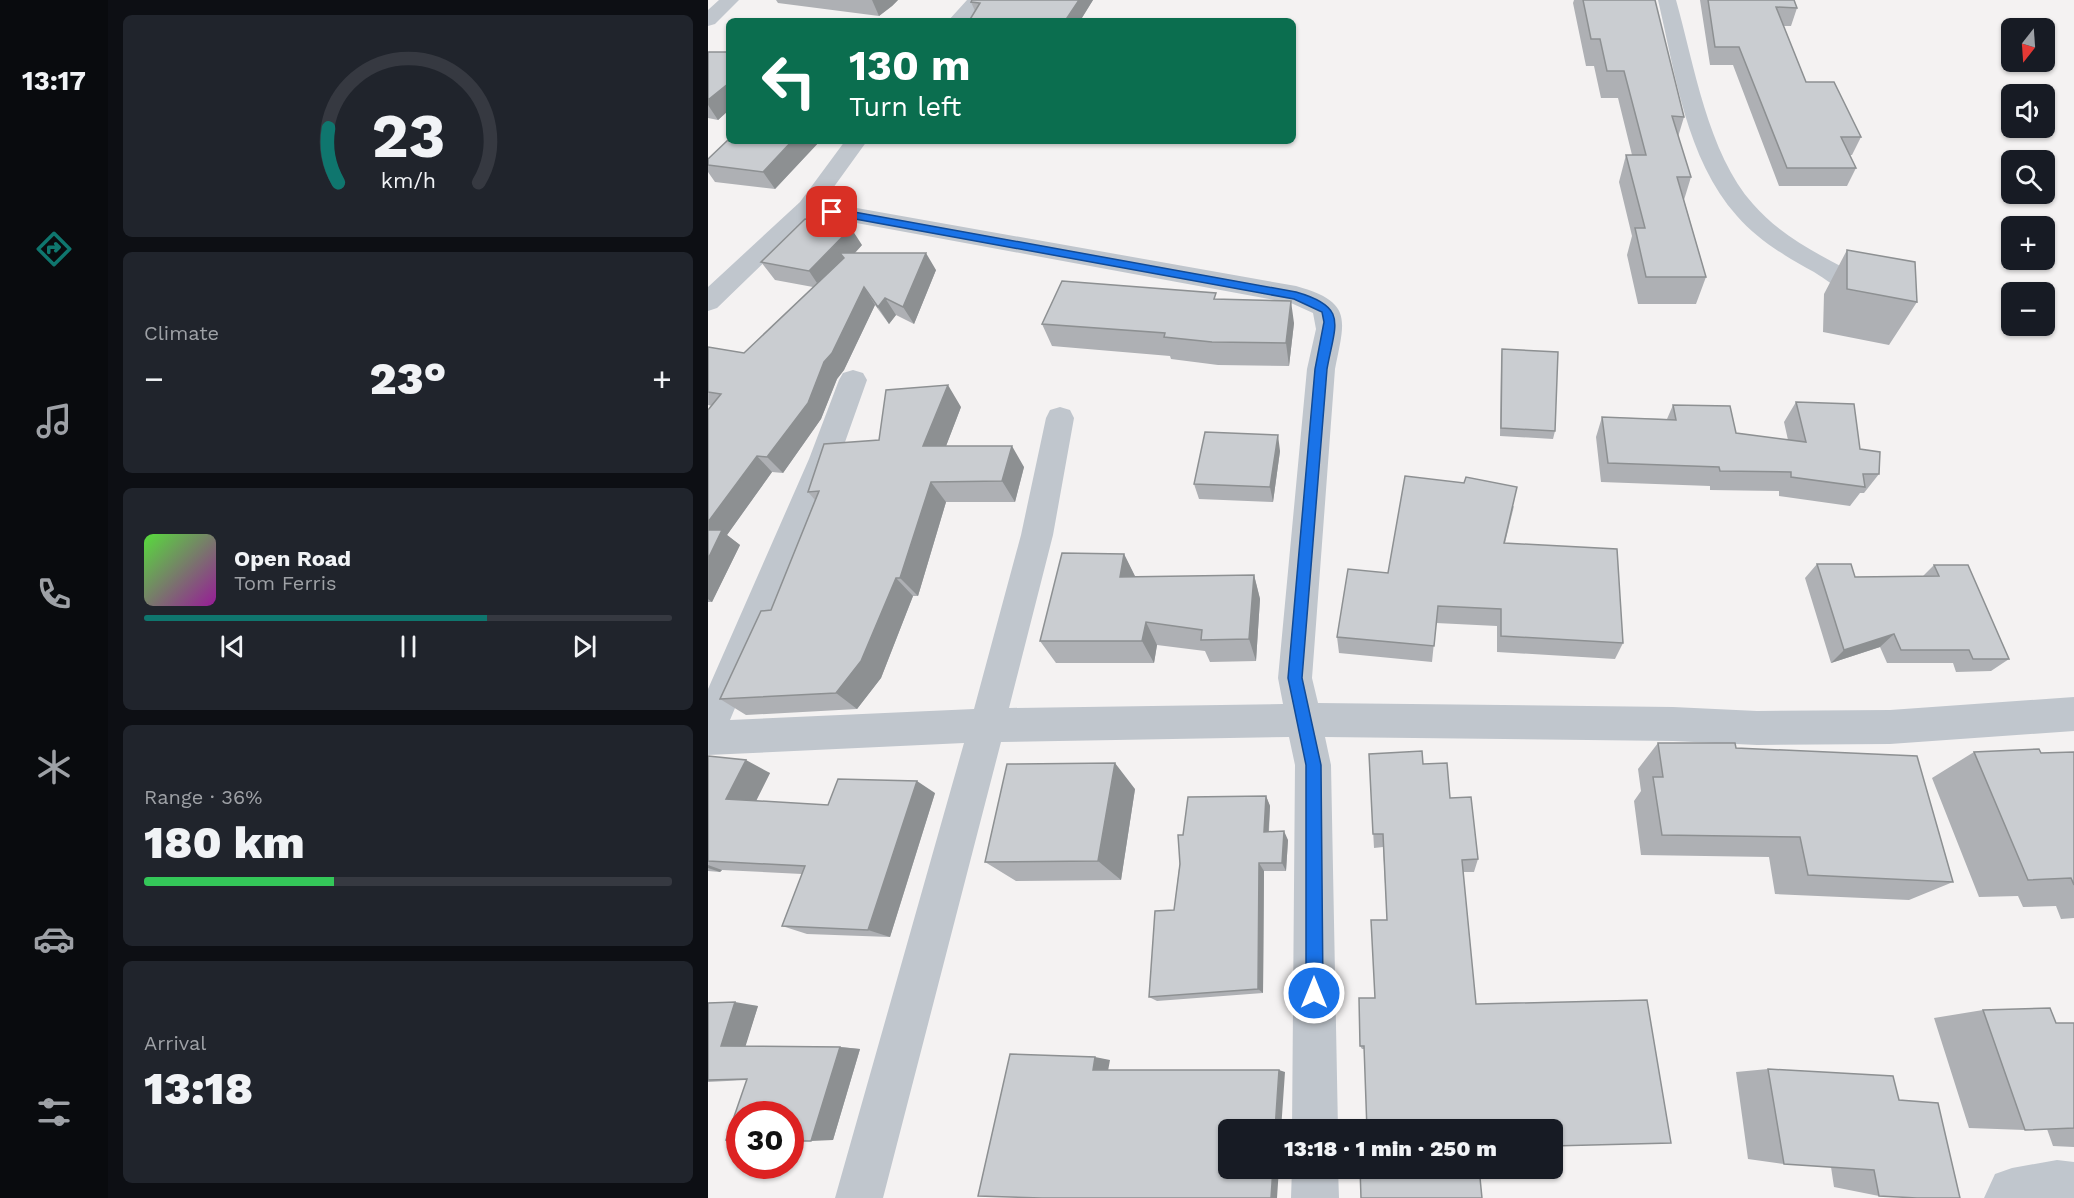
<!DOCTYPE html>
<html lang="en">
<head>
<meta charset="utf-8">
<style>
  :root { --surface:#171b24; --page:#20242c; --text:#f1f3f6; --muted:#9ea1a6; --line:#363941; --accent:#0f766e }
  body { margin:0; font-family:"Work Sans",sans-serif; background:var(--page); color:var(--text); height:100vh; display:flex; flex-direction:column; font-size:22px; white-space:nowrap }
  * { box-sizing:border-box; margin:0 }
  p { font-size:20px; color:var(--muted) }
  .icon { flex:none; width:33px; height:33px; fill:none; stroke:currentColor; stroke-width:2; stroke-linecap:round; stroke-linejoin:round }
  .map { position:relative; flex:1; overflow:hidden }
  .drawer { display:flex; flex-direction:column; gap:15px; padding:15px; background:#0d0f14; width:600px }
  .drawer>* { flex:none }
  .hud { position:absolute; left:18px; top:18px; width:570px; height:126px; border-radius:9px; box-shadow:0 2px 4px #0004; background:#0b6e4f; color:#fff; overflow:hidden }
  .needle { width:39px; rotate:197deg }
  .buttons { position:absolute; left:1293px; top:18px; display:grid; gap:12px }
  .buttons a { display:grid; place-items:center; width:54px; height:54px; border-radius:9px; background:var(--surface); box-shadow:0 2px 4px #0004; font-size:30px }
  .speed { position:absolute; left:18px; top:1101px; display:flex; gap:12px; font-size:30px; font-weight:700; text-align:center }
  .speed>* { display:grid; place-content:center; width:78px; height:78px; border-radius:50%; background:var(--surface); box-shadow:0 2px 4px #0004; line-height:1 }
  .speed .limit { border:9px solid #d22; background:#fff; color:#111 }
  .pin { position:absolute; display:grid; place-items:center; width:51px; height:51px; color:#fff; margin:-26px; border-radius:12px; box-shadow:0 3px 9px #0006 }
  .me { position:absolute; width:66px; margin:-33px; rotate:0deg; stroke-linejoin:round; filter:drop-shadow(0 0 4px #0008) }
  .turn { display:flex; align-items:center; gap:21px; height:126px; padding:0 24px; font-size:27px }
  .turn .icon { width:78px; height:78px; stroke-width:2.5 }
  .turn b { display:block; font-size:42px; line-height:51px }
  .big { font-size:45px; font-weight:800; line-height:1.1 }
  .drawer .widget { flex:1; display:flex; flex-direction:column; justify-content:center; gap:9px; min-width:0; padding:0 21px; border-radius:9px; background:var(--page) }
  .drawer .dial { align-items:center; gap:0 }
  .dial svg { height:156px; overflow:visible; fill:none; stroke:var(--line); stroke-width:7; stroke-linecap:round; text-anchor:middle }
  .dial text { fill:var(--text); stroke:none }
  .song { display:flex; align-items:center; gap:18px }
  .cover { width:72px; height:72px; border-radius:9px; background:linear-gradient(135deg,hsl(110 70% 55%),hsl(300 70% 35%)) }
  .played { height:6px; border-radius:3px; background:linear-gradient(90deg,var(--accent) 65%,var(--line) 65%) }
  .keys { display:flex; justify-content:space-around; direction:ltr }
  .heat { display:flex; justify-content:space-between; align-items:center; font-size:33px; direction:ltr }
  .charge { height:9px; border-radius:4px; background:linear-gradient(90deg,#34c759 36%,var(--line) 0) }
  .trip { position:absolute; left:510px; top:1119px; width:345px; height:60px; border-radius:9px; background:var(--surface); box-shadow:0 2px 4px #0004; font-weight:800; line-height:60px; text-align:center }
  main { display:flex; flex:1; min-height:0 }
  .tabs { display:flex; flex-direction:column; width:108px; justify-content:space-around; align-items:center; background:#090b0e; color:var(--muted) }
  .tabs .icon { width:42px; height:42px }
  .tabs .current { color:var(--accent) }
  .tabs b { font-size:27px; color:var(--text) }
  .map>svg:first-child { display:block }
  .lines { fill:none; stroke-linecap:round; stroke-linejoin:round }
  .minor { fill:#c0c6cd; fill-rule:evenodd }
  .wall { fill:#aeb0b4 }
  .shaded-wall { fill:#8d9092 }
  .building { fill:#cacdd1; stroke:#8d9092; stroke-width:1.5 }
  .route { fill:#1a73e8; stroke:#114b97; stroke-width:1.5 }
</style>
</head>
<body>
<main>
<nav class="tabs">
<b>13:17</b>
<svg class="icon current" aria-label="directions" viewBox="0 0 24 24"><path d="M12 3l9 9-9 9-9-9zM9 14v-3h6M13 9l2 2-2 2"/></svg>
<svg class="icon" aria-label="music" viewBox="0 0 24 24"><path d="M9 18V5l10-2v13"/><circle cx="6" cy="18" r="3"/><circle cx="16" cy="16" r="3"/></svg>
<svg class="icon" aria-label="phone" viewBox="0 0 24 24"><path d="M5 4h4l2 5-3 2q2 4 5 5l2-3 5 2v4C11 20 4 13 5 4z"/></svg>
<svg class="icon" aria-label="climate" viewBox="0 0 24 24"><path d="M12 3v18M4 7l16 10M4 17L20 7"/></svg>
<svg class="icon" aria-label="car" viewBox="0 0 24 24"><path d="M5 17H2v-5l4-1 3-4h7l3 4 3 1v5h-3M9 17h6M6 11h13"/><circle cx="7" cy="17" r="2"/><circle cx="17" cy="17" r="2"/></svg>
<svg class="icon" aria-label="filters" viewBox="0 0 24 24"><path d="M4 7h16M4 17h16"/><circle cx="9" cy="7" r="2"/><circle cx="15" cy="17" r="2"/></svg>
</nav>
<section class="drawer">
<div class="widget dial"><svg viewBox="0 0 100 80">
<path d="M14 69A42 42 0 1 1 86 69"/>
<path d="M14 69A42 42 0 0 1 9 41" stroke="#0f766e"/>
<text x="50" y="56" font-size="32" font-weight="700">23</text>
<text x="50" y="72" font-size="11">km/h</text>
</svg></div>
<div class="widget"><p>Climate</p>
<div class="heat"><a>−</a><b class="big">23°</b><a>+</a></div>
</div>
<div class="widget">
<div class="song"><i class="cover"></i><div><b>Open Road</b><p>Tom Ferris</p></div></div>
<div class="played"></div>
<div class="keys"><svg class="icon" aria-label="previous" viewBox="0 0 24 24"><path d="M18 5L8 12l10 7zM5 5v14"/></svg><svg class="icon" aria-label="pause" viewBox="0 0 24 24"><path d="M8 5v14M16 5v14"/></svg><svg class="icon" aria-label="next" viewBox="0 0 24 24"><path d="M6 5l10 7-10 7zM19 5v14"/></svg></div>
</div>
<div class="widget"><p>Range · 36%</p><b class="big">180 km</b><div class="charge"></div></div>
<div class="widget"><p>Arrival</p><b class="big">13:18</b></div>
</section>
<div class="map">
<svg width="1366" height="1198" viewBox="0 0 1366 1198">
  <rect width="100%" height="100%" fill="#f4f2f2"/>
  <g class="lines">
    <path class="minor" d="M11,0h20l-24,24 -7,2v-16z
      M259,0h20l-18,21h-21z
      M950,0h18c18,64 32,154 77,204 31,36 77,56 118,78l4,6 -4,6c-20,6 -41,-12 -57,-22 -28,-15 -56,-32 -77,-56 -51,-57 -62,-144 -79,-216z
      M137,141h22l-44,61 473,84c57,16 49,33 39,83l-23,309 6,25 355,4 84,4 133,-1 184,-13v34l-184,13 -133,1 -84,-4 -348,-4 6,28 7,365h-46l3,-365 -6,-28 -288,5 -118,456h-48l129,-455 -256,12v-66l101,-230 30,-79 4,-7 10,-3 10,3 4,7 -28,79 -109,261 244,-11 47,-174 25,-117 4,-8 10,-3 10,3 4,8 -21,117 -44,173 274,-4 -5,-26 29,-309 9,-40 -3,-16 -22,-10 -478,-88 -96,93 -9,3v-24l92,-85z
      M1349,1160l17,2v36h-90l11,-24 17,-6z
      M584,1168h46l1,30h-48z"/>
  </g>
  <path class="wall" d="M68,0h122l-6,6 -13,10 -101,-13z
    M385,0l-13,21h-111l6,-10 -4,-9z
    M866,0h81l29,117 -6,20 13,40 -7,23 22,77 -10,27h-58l-11,-49 5,-19 -13,-54 7,-27h6l-14,-57h-17l-7,-32h-8l-13,-63z
    M992,0h94l3,8 -6,18h-8l23,56 55,55 -9,18h-2l6,13 -9,18h-68l-46,-121h-23z
    M0,52h21v58l-11,10 -10,-2z
    M21,141h91l-45,48 -60,-7 -7,-10v-13z
    M154,245l-7,8 81,17 -22,54 -18,-9 -7,9 -14,-19 -31,65 -7,9 -16,40 -38,54 -11,-1 -45,63 13,10 -28,57h-4v-192l4,-4 -4,-1v-58l36,6 69,-66 -38,-7 -14,-18z
    M1139,250l70,52 -28,43 -66,-13 1,-38z
    M509,299l77,24 -5,43 -71,-1 -47,-6 -1,-3 -118,-10 -10,-22z
    M794,349l53,82 -2,8 -53,-3 1,-78z
    M1088,402l64,47 19,25 -15,19h-4l-10,13 -71,-10v-5l-69,-1v-4l-109,-4 -5,-45 6,-20 65,2 6,-14 63,28 52,7 -4,-18z
    M253,407l-15,39 78,21 -9,35h-69l-28,94h-5l-32,82 -24,31 -111,6 -26,-16 51,-89 44,-110 -7,-8 71,-52z
    M572,451l-7,51 -74,-3 -5,-15z
    M806,506l-9,37 118,100 -8,16 -118,-7v-26l-61,-3 -4,39 -93,-9 -2,-16 51,-64z
    M416,554l11,23 119,-2 6,24 -4,62 -46,1 -5,-11 -48,-6 -3,18h-98l-16,-22z
    M1109,564l38,13 68,-1 11,-11 75,94 -18,12 -35,1 -3,-9h-66l-7,-16 -49,16 -26,-85z
    M950,743l78,5 217,134 -44,18 -134,-6 -6,-37 -128,-2 -7,-54 7,-10 -3,-22z
    M1266,752l67,1 33,-1v166l-13,1 -5,-13 -33,1 -5,-11 -39,1 -47,-119z
    M661,754l54,10 27,34 28,61 -4,13h-11l-99,177h-2l-2,-3 15,-48 12,-78 -4,-73 -9,1z
    M0,756l62,17 -14,28 72,4 107,-12 -45,144 -83,-3 -25,-8 20,-52 -80,-4 -2,2 -12,-1z
    M427,789l-14,91 -105,1 -31,-19z
    M558,796l4,10 -1,25 19,9 -2,31h-22l-1,122 -106,8 -8,-4 25,-87 9,-75z
    M0,1003l50,3 -13,40 95,1 20,2 -27,91 -87,-60 -38,2z
    M1275,1010l73,13h18v124l-21,-1 -6,-17 -22,1 -56,-2 -35,-110z
    M1060,1069l125,7 -14,120 -45,-9 -3,-20 -47,-3 -36,-5 -12,-87z"/>
  <path class="shaded-wall" d="M164,0h26l-6,6 -13,10z
    M371,0h14l-13,21h-15z
    M21,83v27l-11,10 -10,-15v-5z
    M84,141h28l-45,48 -12,-17z
    M143,228l11,17 -41,44 -12,-18z
    M218,253l10,17 -22,54 -11,-17z
    M156,287l11,18 -31,65 -7,9 -16,40 -38,54 -16,-16 57,-95z
    M177,298l11,17 -7,9 -11,-17z
    M583,301l3,22 -5,43 -3,-23z
    M240,385l13,22 -23,60 -15,-21z
    M570,435l2,16 -7,51 -3,-15z
    M304,446l12,21 -9,35 -13,-21z
    M49,456l15,16 -45,63 13,10 -28,57 -4,-3v-77z
    M223,482l15,20 -28,94 -18,-18z
    M416,554l12,24 -16,-1z
    M546,575l6,24 -4,62 -7,-22z
    M188,578l17,18 -32,82 -24,31 -21,-16z
    M438,622l11,23 -3,18 -12,-22z
    M1186,634l-14,13 -49,16 13,-13z
    M38,760l24,13 -19,38 -25,-12z
    M407,763l20,26 -14,91 -23,-19z
    M209,781l18,12 -45,144 -22,-7z
    M558,796l4,10 -2,34 -4,-8z
    M576,831l4,9 -2,31 -4,-8z
    M551,863l5,8 -1,122 -5,-4z
    M0,865l14,5 -2,2 -12,-4z
    M27,1002l23,4 -13,42 -24,-2z
    M132,1047l20,2 -27,91 -22,1z
    M387,1057l15,3 -2,11 -15,-1z
    M571,1070l6,2 -4,58h-6z
    M565,1168h6l-2,30h-6z"/>
  <path class="building" d="M264,0h107l-14,21 -40,-2 -1,2h-55l11,-18 -9,-1z
    M875,0h72l29,117 -12,-1 19,61h-14l29,100h-60l-11,-49h10l-19,-73h20l-22,-84h-17l-7,-32h-9z
    M1000,0h86l3,8 -21,-1 30,75h28l27,55h-20l15,31h-69l-48,-121h-24z
    M0,52h21v31l-21,17z
    M21,139v2h63l-29,31 -55,-7v-6z
    M97,219l46,9 -42,43 -48,-9z
    M1139,250l68,12 2,40 -70,-13z
    M132,253h86l-23,54 -18,-9 -7,9 -14,-20 -32,66 -8,9 -16,41 -41,54 -10,-1 -49,66v-112l13,-16 -13,-2v-45l36,6 100,-95z
    M354,281l154,12 -2,6 77,2 -5,42 -74,-1 -48,-5 1,-4 -123,-9z
    M794,349l56,3 -3,79 -54,-3z
    M240,385l-25,61h89l-10,35 -71,1 -31,96h-4l-35,83 -25,32 -116,6 41,-88 10,-1 48,-119 -11,1 16,-48 55,-4 7,-50z
    M1088,402l58,2 6,45 20,3 -1,22h-16l2,13 -74,-10v-5l-71,-1 -1,-4 -111,-4 -6,-46 74,3 -3,-15 57,1 6,27 70,9z
    M497,432l73,3 -8,52 -76,-3z
    M697,476l59,7 2,-6 51,10 -13,56 113,6 6,94 -122,-7v-27l-63,-3 -4,40 -97,-9 11,-68 40,4z
    M0,530h14l-14,29z
    M354,553l62,1 -4,23 134,-2 -5,64 -48,1 1,-10 -56,-8 -4,19h-102z
    M1109,564h34l4,13 84,-1 -5,-11h34l41,94h-36l-4,-9h-68l-7,-16 -50,16z
    M950,743h77l1,5 181,8 36,126 -145,-7 -8,-38 -138,-2 -9,-58h10z
    M1331,749l2,4 33,-1v133l-3,-7 -43,2 -54,-128z
    M714,751l1,13 24,-1 3,35 21,-1 7,62 -16,1 14,144 171,-4 24,143 -119,3v-16h-185l-3,-84h-4l-1,-48h16l-4,-78h16l-4,-86h-10l-4,-80z
    M0,756l38,4 -20,39 102,6 10,-26 79,2 -49,149 -86,-4 23,-60 -97,-5z
    M407,763l-17,98 -113,1 22,-98z
    M558,796l-2,36 20,-1 -2,32h-23l-1,126 -109,8 6,-86 19,-1 6,-46 -2,-29h5l5,-38z
    M27,1002l-14,44 119,1 -29,94h-21v-27h-50v26h-14l21,-61 -39,1v-77z
    M1342,1008l6,15h18v105l-49,2 -42,-120z
    M302,1054l85,3 -2,13h186l-4,60h-47v38h45l-2,30h-229l-64,-2z
    M1060,1069l125,7 6,24 39,3 22,95h-43l-38,-2 -5,-26 -90,-6z
    M652,1168h119l3,30h-121z"/>
  <path class="route" d="M124,208l464,84c53,15 39,32 31,77l-25,309 19,87 2,228 -3,6 -6,2 -6,-2 -2,-6v-228l-18,-87 27,-309 9,-47 -2,-10 -28,-13 -466,-85 -1,-2z"/>
</svg>
<div class="buttons">
<a><svg class="needle" viewBox="-14 -14 28 28"><path d="M0-13l5 13h-10z" fill="#e53935"/><path d="M0 13l5-13h-10z" fill="#9ea1a6"/></svg></a>
<a><svg class="icon" aria-label="sound" viewBox="0 0 24 24"><path d="M4 9h4l5-4v14l-5-4H4zM17 9q2 3 0 6"/></svg></a>
<a><svg class="icon" aria-label="search" viewBox="0 0 24 24"><circle cx="10" cy="10" r="6"/><path d="M15 15l6 6"/></svg></a>
<a>+</a>
<a>−</a>
</div>
<div class="speed"><div class="limit">30</div></div>
<div class="pin" style="left:124px;top:212px;background:#d93025"><svg class="icon" aria-label="arrive" viewBox="0 0 24 24"><path d="M6 21V4h12l-3 4 3 4H6"/></svg></div>
<svg class="me" style="left:606px;top:993px" viewBox="-20 -20 40 40"><circle r="17" fill="#1a73e8" stroke="#fff" stroke-width="3"/><path d="M0-11L8 9 0 5-8 9z" fill="#fff"/></svg>
<div class="trip">13:18 · 1 min · 250 m</div>
<div class="hud">
<div class="turn"><svg class="icon" aria-label="left" viewBox="0 0 24 24"><path d="M17 20v-9H6M10 6l-5 5 5 5"/></svg><div><b>130 m</b>Turn left</div></div>
</div>
</div>
</main>
</body>
</html>
